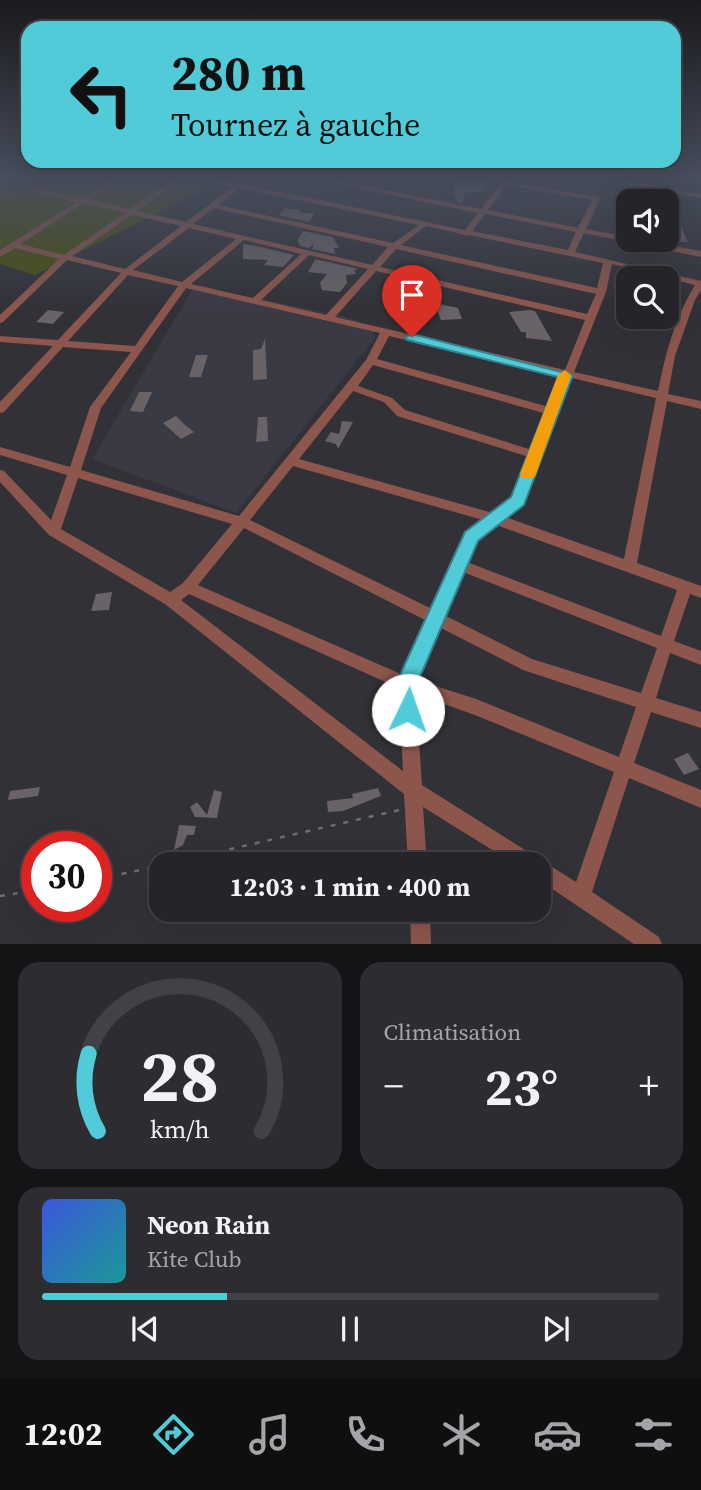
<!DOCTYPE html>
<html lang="fr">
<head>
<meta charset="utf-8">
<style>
  :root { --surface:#252529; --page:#2d2d31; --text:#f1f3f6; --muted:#a3a5a8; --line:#424246; --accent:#52cbd9 }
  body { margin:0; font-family:"Source Serif 4",serif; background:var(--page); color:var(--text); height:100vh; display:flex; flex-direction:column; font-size:26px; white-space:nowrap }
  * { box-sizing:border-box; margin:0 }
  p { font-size:23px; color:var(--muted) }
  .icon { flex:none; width:38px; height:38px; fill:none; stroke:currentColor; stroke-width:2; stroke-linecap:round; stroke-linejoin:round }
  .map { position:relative; height:944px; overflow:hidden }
  .drawer { display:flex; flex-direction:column; gap:18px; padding:18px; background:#141417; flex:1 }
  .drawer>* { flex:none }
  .top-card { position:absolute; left:21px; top:21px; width:660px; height:147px; border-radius:21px; box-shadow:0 7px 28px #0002,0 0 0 2px var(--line); background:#52cbd9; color:#111; overflow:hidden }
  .buttons { position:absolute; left:616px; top:189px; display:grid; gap:14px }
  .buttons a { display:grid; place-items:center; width:63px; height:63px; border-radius:14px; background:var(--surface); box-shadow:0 7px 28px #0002,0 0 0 2px var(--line); font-size:35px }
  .speed { position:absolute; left:21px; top:831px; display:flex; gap:14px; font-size:35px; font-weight:700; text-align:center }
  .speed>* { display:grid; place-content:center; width:91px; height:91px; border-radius:50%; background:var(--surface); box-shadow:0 7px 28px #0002,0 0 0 2px var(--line); line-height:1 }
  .speed .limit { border:10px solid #d22; background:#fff; color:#111 }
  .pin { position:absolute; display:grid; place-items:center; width:60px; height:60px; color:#fff; margin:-72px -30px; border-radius:50% 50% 50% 0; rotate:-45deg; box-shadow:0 0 7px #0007 }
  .pin .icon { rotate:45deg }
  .me { position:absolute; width:77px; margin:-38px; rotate:3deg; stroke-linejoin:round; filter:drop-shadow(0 0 5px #0008) }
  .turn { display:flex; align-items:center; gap:24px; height:147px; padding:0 35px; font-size:32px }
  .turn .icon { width:91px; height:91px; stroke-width:2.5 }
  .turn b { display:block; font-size:49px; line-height:60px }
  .big { font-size:52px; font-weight:700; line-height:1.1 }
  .drawer .card { flex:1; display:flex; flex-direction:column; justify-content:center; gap:10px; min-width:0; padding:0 24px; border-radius:21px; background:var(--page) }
  .drawer .dial { align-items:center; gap:0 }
  .dial svg { height:182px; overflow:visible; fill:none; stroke:var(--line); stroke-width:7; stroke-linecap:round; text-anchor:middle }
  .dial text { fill:var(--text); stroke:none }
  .song { display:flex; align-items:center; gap:21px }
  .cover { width:84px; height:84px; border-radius:10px; background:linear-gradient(135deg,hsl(230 70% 55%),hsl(180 70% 35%)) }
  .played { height:7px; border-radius:4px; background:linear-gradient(90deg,var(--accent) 30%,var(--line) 30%) }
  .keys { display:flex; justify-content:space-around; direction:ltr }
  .heat { display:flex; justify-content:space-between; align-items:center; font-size:38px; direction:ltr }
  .drawer .tiles { flex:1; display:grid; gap:18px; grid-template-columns:1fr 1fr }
  .card:last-child { grid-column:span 2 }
  .trip { position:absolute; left:149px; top:852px; width:402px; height:70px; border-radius:21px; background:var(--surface); box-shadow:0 7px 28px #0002,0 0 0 2px var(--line); font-weight:700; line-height:70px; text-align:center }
  .menu { display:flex; height:112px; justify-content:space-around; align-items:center; background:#0f0f10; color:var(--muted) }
  .menu .icon { width:49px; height:49px }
  .menu .selected { color:var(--accent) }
  .menu b { font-size:32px; color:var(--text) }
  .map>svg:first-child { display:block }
  .built { fill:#3a3a45 }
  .green { fill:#494f0d }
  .building { fill:#696266 }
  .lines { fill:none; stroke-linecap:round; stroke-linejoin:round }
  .path { stroke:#6d6d72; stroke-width:2.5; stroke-dasharray:5 8; stroke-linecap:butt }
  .street { fill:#8d564c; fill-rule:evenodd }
  .route { fill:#52cbd9; stroke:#35848d; stroke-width:2 }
  .slow { fill:#f59e0b }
</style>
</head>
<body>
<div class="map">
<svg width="701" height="944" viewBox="0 0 701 944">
  <rect width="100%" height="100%" fill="#313137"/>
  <path class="built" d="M193,289l69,10 90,19 20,11 3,9 -139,175 -144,-54z"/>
  <path class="green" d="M0,178h225l-190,97 -35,-11z"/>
  <path class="building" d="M457,178h29l1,13 -23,2 -1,10 -5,-1 -4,-8 1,-13 5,1z
    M285,208l15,2 -1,2 15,2 -5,8 -30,-7z
    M667,213l9,3 12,26 -26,-1h5z
    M303,231l30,6 6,11h-5l1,6 -23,-5 2,-6 -5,5 -9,-2 -2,-6z
    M243,244l14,2 37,9 -11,12 -19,-2 4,-5 -25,-1z
    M315,260v-1l44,10 -5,1 2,4 -10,1 1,8 -7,9 -18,-2 -2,-7 7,-9 -19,-2z
    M406,281l30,7 -2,15 24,5 4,11 -21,1 -7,-17 -1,9z
    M48,310l16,2 -11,12 -17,-2z
    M530,310l5,1 17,30 -26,-3v-6h-5l-12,-20z
    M265,339l2,40 -14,1v-30l8,-1z
    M196,355h12l-7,22h-12z
    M139,392h13l-9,20 -13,-1z
    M176,416l9,9 9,7 -13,7 -18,-16z
    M258,417h9l1,24 -12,1z
    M342,421l11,1 -15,27 -2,-5 -11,-3 6,-9 8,2z
    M112,592l-3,18 -18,1 5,-17z
    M688,753l11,16 -15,6 -10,-16z
    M40,787l-2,9 -30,4 2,-9z
    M378,788l3,8 -38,15 -15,1 -1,-11 26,-3 -1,-4z
    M214,790l8,2 -5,26 -22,-1 -5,-10 7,-5 10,13z
    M179,825l17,1 -2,9h-7l-4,10 -9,5z"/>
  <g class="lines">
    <path class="path" d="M166,864l233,-54
      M96,879l65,-13
      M0,896l37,-6"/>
    <path class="street" d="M114,178h8l-33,22 41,9 45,-31h8l-46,33 49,11 47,-35 -35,-9h15l252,52 13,-17 -169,-35h16l156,31 24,-31h6l-1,4 89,15 1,2 -14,30 42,8v3h13l60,11v6l-117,-24 -9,19 126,29v9l-6,10 -20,56 -7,38 33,7v8l-34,-8 -30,162 64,23v12l-11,-4 -16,47 27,10v14l-31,-12 -14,45 45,14v16l-50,-16 -17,51 67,27v18l-72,-30 -37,114 67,45 3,7h-28l-95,-64v-16h-24l-92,-57 4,57h-19l-4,-70 -239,-190 -116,-69 -49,-53v-12l4,1 47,49 16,-45 -67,-20v-8l70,20 20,-60 41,-55 -68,-5 -59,65 -4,1v-11l53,-56 -53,-4v-6l58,4 63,-67 -54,-13 -64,62 -3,1v-8l59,-56 -44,-11 -15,9v-7l77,-48 -44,-10v-4l49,10zM507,185l85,15 -14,28 -90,-18zM240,188l179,37 -26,18 -175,-38zM84,203l41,10 -61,42 -44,-11zM214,208l174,39 -16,18 -179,-41zM485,214l91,18 -8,18 -96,-19zM132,215l49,11 -56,43 -53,-13zM426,226l36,8 4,2 3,-1 134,28 -6,25 -196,-43zM189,228l47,11 -54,43 -49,-12zM244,240l57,14 -48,44 -62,-14zM396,249l200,45 -9,20 -207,-47zM309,255l59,14 -42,46 -65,-15zM612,264l83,21c-20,32 -30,70 -37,106l-84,-19 32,-80zM376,271l209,49 -20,50 -230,-53zM128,275l50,11 -43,60 -67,-5zM186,288l194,45 -14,27 -127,156 -158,-46 20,-62zM389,336l173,40 -13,31 -172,-48zM373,365l174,49 -15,36 -127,-40 -13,-12 -34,-12zM572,378l84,20 -32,161 -119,-42 19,-17zM353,391l31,11 13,14 132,41 -16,40 -20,16 -194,-54zM293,466l190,54 -17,13 -34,76 -182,-89zM78,478l154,46 -49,59 -13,9 -109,-63zM496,525l181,65 -16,46 -194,-74 9,-22zM244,528l183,93 -24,54 -205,-90zM463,572l194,76 -16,45 -109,-34 -88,-44zM189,594l210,94 4,83 -222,-171zM439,627l84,43 113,37 -17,50 -143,-58 -59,-19zM416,694l59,21 139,57 -38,110 -154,-97z
      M594,178h18l89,16v4z
      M410,910h20l1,34h-20z"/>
  </g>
  <linearGradient id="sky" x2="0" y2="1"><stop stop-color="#1b1b1e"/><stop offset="0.57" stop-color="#484e5e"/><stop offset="1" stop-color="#484e5e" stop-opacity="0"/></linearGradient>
  <rect width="701" height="311" fill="url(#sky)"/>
  <path class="route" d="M412,334l161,41 -49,130 -46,36 -61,143 2,26 -3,7 -8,3 -7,-3 -5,-33 69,-152 46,-35 47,-120 -151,-37 -2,-3z"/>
  <path class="slow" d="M565,370l6,5 -35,99 -2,4h-12l-2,-4 38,-99z"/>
</svg>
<div class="buttons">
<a><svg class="icon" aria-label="sound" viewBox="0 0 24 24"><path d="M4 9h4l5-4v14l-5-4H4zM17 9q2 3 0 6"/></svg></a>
<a><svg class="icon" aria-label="search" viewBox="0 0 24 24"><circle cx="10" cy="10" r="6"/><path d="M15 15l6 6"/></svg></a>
</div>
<div class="speed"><div class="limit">30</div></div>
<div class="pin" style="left:412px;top:337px;background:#d93025"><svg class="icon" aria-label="arrive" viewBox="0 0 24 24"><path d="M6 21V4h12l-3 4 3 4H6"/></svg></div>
<svg class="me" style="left:408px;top:710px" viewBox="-20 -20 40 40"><circle r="19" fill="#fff"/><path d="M0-13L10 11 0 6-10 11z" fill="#52cbd9"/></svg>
<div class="trip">12:03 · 1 min · 400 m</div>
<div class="top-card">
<div class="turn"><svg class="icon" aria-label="left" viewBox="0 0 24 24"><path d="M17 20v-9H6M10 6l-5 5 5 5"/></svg><div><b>280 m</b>Tournez à gauche</div></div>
</div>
</div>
<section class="drawer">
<div class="tiles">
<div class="card dial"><svg viewBox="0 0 100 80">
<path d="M14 69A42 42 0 1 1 86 69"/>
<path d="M14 69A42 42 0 0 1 10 35" stroke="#52cbd9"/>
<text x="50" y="56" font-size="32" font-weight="700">28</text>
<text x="50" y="72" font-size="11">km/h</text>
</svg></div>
<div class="card"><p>Climatisation</p>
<div class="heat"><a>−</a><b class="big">23°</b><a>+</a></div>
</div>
<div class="card">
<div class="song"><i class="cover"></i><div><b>Neon Rain</b><p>Kite Club</p></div></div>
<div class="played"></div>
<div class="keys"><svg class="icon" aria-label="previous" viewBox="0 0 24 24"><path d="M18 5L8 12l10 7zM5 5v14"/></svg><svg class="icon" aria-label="pause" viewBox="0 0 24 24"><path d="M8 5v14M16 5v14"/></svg><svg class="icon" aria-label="next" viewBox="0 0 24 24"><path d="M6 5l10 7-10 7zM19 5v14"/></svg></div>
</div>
</div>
</section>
<nav class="menu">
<b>12:02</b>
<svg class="icon selected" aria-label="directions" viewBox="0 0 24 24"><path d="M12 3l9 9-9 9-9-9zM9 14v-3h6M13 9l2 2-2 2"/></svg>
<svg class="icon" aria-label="music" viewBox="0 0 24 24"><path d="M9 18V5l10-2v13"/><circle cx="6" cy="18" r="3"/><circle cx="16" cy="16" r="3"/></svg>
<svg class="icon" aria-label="phone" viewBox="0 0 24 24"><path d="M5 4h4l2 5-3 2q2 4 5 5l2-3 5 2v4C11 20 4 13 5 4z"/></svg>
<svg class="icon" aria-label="climate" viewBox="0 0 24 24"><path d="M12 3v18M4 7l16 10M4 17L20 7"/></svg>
<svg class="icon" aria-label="car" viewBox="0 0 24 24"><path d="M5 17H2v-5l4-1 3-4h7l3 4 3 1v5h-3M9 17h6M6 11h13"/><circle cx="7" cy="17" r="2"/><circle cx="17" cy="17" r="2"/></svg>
<svg class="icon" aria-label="filters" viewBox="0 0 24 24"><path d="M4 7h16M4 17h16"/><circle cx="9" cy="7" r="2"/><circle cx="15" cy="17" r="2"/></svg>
</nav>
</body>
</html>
